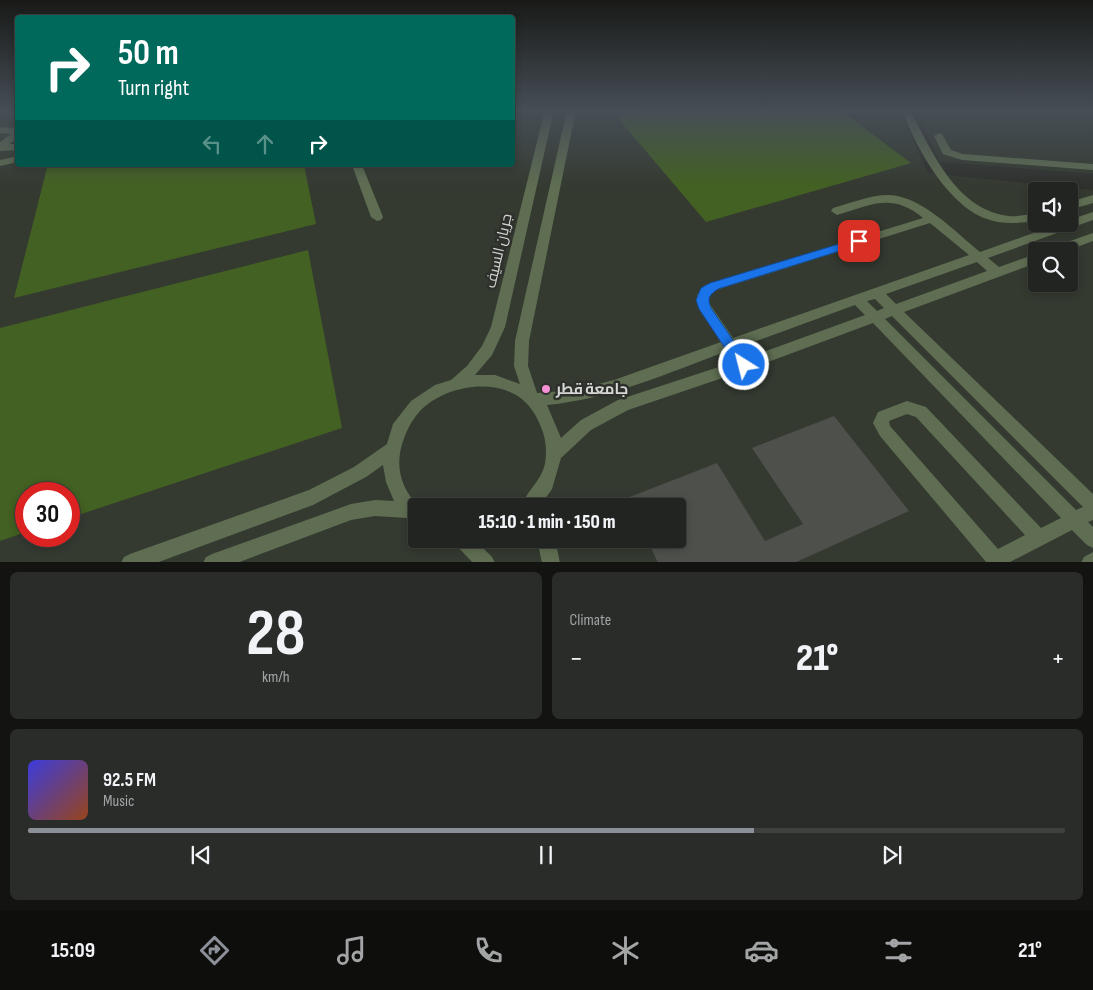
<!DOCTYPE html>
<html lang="en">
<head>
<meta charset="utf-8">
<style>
  :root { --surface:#222421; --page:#2a2c2a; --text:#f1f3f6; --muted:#a2a4a5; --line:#3f413f; --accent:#8c9099 }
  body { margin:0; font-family:"Sofia Sans Condensed",Cairo,sans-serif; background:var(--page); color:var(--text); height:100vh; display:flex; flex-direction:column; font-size:19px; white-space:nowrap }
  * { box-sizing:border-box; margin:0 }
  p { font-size:16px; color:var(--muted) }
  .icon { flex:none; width:28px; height:28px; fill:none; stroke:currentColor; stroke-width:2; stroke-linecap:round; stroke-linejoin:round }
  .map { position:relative; height:562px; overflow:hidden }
  .side { display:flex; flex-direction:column; gap:10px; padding:10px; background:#131412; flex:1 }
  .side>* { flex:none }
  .hud { position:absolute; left:15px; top:15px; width:500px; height:152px; border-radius:5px; box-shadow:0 2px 8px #0003,0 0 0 1px var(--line); background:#00695c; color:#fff; overflow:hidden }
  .buttons { position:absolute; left:1028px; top:182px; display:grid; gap:10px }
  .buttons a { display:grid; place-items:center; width:50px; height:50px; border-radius:5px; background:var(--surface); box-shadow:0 2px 8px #0003,0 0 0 1px var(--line); font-size:25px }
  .speed { position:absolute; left:15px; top:482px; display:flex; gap:10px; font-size:25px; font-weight:700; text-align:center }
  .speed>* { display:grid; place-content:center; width:65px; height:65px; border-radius:50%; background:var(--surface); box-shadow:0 2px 8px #0003,0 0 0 1px var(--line); line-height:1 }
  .speed .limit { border:8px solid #d22; background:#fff; color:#111 }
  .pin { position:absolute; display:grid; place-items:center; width:42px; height:42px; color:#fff; margin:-21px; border-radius:10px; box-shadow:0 2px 8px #0006 }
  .me { position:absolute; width:55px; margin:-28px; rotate:324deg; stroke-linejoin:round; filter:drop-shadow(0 0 4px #0008) }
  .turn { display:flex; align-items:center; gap:18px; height:105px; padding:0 20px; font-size:22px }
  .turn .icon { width:65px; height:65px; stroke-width:2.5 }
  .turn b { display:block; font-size:35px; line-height:42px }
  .lanes { display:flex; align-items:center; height:48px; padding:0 20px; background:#0003; justify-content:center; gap:25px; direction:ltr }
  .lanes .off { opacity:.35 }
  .big { font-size:38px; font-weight:800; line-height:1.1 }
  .side .widget { flex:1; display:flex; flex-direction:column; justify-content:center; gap:8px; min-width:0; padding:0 18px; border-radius:8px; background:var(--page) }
  .side .dial { align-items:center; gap:0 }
  .dial b { font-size:65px; line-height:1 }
  .song { display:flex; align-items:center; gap:15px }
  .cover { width:60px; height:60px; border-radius:8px; background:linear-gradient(135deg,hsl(240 70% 55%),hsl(20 70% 35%)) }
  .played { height:5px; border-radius:2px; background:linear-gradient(90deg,var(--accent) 70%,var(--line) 70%) }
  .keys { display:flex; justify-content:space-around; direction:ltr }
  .heat { display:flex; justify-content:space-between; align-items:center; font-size:28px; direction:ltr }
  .side .tiles { flex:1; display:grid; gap:10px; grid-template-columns:1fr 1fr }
  .widget:last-child { grid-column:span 2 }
  .trip { position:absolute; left:408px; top:498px; width:278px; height:50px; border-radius:5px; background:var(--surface); box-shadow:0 2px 8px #0003,0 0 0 1px var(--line); font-weight:800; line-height:50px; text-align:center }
  .tabs { display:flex; height:80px; justify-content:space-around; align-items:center; background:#0e0e0d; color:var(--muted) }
  .tabs .icon { width:35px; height:35px }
  .tabs .on { color:var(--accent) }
  .tabs b { font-size:22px; color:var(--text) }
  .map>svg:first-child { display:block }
  .built { fill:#343a30; fill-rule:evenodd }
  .green { fill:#436122 }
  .building { fill:#4d504b }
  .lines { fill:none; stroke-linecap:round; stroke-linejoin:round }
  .minor { fill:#5f6e52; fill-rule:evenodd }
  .route { fill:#1a73e8; stroke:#114b97 }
  .poi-dot { fill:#f491d3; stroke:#2e302c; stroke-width:2 }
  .labels { text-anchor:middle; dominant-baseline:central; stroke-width:5; stroke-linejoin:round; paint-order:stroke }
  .street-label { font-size:15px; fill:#d7d8d6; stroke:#2e302c }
  .poi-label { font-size:15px; font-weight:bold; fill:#d7d8d6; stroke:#2e302c; text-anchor:start }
</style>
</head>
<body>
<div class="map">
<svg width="1093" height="563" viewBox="0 0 1093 563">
  <rect width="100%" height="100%" fill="#2e302c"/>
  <path class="built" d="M0,110h17l1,55h494l1,-55h386l29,63 165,17v372h-1093zM1036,191h33v33h-33zM1036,251h33v33h-33zM26,494h43v42h-43zM416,506h260v33h-260z
    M915,110h178v64l-153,-12z"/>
  <path class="green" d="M650,110h190l71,53 -205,59 -89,-105z
    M62,165h242l12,59 -302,74 33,-130z
    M308,250l34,178 -273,90v-24h-43v38l-26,9v-213z"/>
  <path class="building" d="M834,416l75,95 -115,52h-136l-11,-24h29v-33h-45l-4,-8 90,-35 48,78 38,-17 -51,-76z"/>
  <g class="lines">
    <path class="minor" d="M0,110h18v5l-18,-1z
      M545,110h9l-49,217 -13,28 -17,20h20l25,9 -6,-18 1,-25 52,-231h9l-47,231 -1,25 9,27 38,-3 39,-10 107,-38 -24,-38v-9l8,-10 218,-67c-31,-26 -52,-13 -86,-3l-6,-4 2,-3c18,-5 37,-13 56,-13 33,1 66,37 91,57l79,-28h10v-4l24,-8v8l-105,38 11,9 37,-13v9l-132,49 189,182v26l-5,2 5,5v21l-6,-3 -15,-15 -64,33h-21l-107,-127 -7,-13 5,-11 29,-11 19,6 115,121 20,-10 -188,-195 -124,46 -121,41 -37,20 -30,28 -9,31 -12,17h-19c6,-15 20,-25 24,-42 2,-14 1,-25 -4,-37 -5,-13 -13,-25 -25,-32 -29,-17 -74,-7 -96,16 -10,11 -15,23 -19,37 -5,22 1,42 18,58h-3v17l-9,-5 -32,-2 -24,4 -114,43h-34l3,-6 6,-3 139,-50 24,-4 19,1 -8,-19 -3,-17 -17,12 -53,28 -157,58h-35l3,-6 6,-3 179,-64 45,-23 33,-23 6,-20 18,-23 24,-16 16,-5 16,-14 15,-20 9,-19zM930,223l39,32 -236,83 -24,-35v-7l4,-5zM977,262l10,9 -91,33 -10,-10zM875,299l9,9 -7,3 -10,-10zM855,305l10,10 -118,43 -7,-11zM892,316l191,191 -7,3 -191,-191zM727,351l7,11 -116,38 -37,20 -20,18 -14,-33c63,-6 121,-32 180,-54zM907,414l9,3 109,118 -27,14 -108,-123 -1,-5z
      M902,110h8c22,41 46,100 99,106 9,1 19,-2 27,-3v8c-17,2 -32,4 -49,-2 -39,-13 -72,-73 -85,-109z
      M0,127l18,1v10l-9,6h9v6l-18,1v-9l11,-8 -11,-1z
      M939,133l3,1 9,16 12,4 130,10v6l-131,-10 -19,-6 -9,-18z
      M18,156v6l-18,4v-6z
      M352,165h10l21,52 -2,3 -4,1 -6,-4z
      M1093,195v8l-24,7v-8z
      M1093,233v8l-27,10h-18l2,-3z
      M453,539h21l18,18 3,6h-22l-17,-18z
      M537,539h18l5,24h-18z
      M1093,552v11h-12l3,-6z"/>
  </g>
  <linearGradient id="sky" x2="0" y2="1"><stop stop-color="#191a18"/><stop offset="0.59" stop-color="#464e56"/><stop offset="1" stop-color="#464e56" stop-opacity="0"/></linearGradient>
  <rect width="1093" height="188" fill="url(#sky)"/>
  <path class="route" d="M859,238l3,1 2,2 -2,3 -144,45c-9,6 -11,9 -7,19l39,57 -2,4 -4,1 -5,-1 -40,-60 -3,-9 5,-12 9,-5z"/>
  <circle class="poi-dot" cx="546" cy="389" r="5"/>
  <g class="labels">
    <g class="street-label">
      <text transform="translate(499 251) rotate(-77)">جريان السيف</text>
    </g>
    <g class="poi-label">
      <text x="556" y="389">جامعة قطر</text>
    </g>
  </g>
</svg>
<div class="buttons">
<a><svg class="icon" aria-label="sound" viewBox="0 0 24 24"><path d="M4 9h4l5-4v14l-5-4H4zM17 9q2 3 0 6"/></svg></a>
<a><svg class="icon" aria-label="search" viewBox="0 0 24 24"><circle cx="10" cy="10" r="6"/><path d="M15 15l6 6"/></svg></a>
</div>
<div class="speed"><div class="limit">30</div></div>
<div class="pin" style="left:859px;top:241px;background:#d93025"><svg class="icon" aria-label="arrive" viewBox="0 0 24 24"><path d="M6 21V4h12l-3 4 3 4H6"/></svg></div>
<svg class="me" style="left:744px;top:365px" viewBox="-20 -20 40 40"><circle r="17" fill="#1a73e8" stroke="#fff" stroke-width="3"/><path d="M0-11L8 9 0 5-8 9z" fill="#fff"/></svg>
<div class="trip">15:10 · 1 min · 150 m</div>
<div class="hud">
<div class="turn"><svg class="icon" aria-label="right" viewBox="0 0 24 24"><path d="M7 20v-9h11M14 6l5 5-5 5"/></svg><div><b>50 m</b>Turn right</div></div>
<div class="lanes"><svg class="icon off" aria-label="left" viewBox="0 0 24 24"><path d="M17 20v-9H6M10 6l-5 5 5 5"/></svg><svg class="icon off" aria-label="ahead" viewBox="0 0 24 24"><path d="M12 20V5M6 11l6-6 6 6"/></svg><svg class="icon" aria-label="right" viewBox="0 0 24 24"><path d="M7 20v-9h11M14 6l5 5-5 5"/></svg></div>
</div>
</div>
<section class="side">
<div class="tiles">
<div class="widget dial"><b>28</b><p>km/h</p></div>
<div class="widget"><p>Climate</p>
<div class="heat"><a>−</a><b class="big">21°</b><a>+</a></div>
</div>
<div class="widget">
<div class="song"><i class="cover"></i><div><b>92.5 FM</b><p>Music</p></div></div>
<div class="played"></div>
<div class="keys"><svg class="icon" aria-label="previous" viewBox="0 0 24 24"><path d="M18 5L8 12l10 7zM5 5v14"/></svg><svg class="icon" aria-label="pause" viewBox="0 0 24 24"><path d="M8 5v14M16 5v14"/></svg><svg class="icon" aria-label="next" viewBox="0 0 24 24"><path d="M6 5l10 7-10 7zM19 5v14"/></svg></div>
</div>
</div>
</section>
<nav class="tabs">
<b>15:09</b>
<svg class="icon on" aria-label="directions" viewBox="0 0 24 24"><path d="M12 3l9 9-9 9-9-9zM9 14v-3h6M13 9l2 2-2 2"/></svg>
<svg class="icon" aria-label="music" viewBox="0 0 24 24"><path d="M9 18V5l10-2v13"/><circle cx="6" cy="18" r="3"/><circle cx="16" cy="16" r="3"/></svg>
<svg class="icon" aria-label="phone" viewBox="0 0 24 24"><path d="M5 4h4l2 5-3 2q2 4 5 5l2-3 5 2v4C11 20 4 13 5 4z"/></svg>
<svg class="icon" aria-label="climate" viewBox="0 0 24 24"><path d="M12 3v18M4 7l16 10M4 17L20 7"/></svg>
<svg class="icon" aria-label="car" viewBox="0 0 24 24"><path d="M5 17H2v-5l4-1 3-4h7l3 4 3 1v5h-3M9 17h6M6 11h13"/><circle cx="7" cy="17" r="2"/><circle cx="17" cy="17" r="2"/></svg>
<svg class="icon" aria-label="filters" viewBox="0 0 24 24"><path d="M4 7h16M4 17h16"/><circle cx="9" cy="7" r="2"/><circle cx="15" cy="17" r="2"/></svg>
<b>21°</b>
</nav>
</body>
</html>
